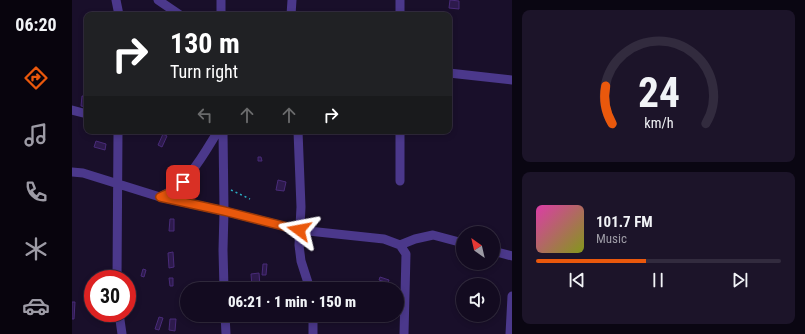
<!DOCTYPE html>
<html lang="en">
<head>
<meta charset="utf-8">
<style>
  :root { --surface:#130b20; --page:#1c1429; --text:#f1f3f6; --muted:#9d9ba5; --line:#322b3e; --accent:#ea580c }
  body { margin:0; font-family:"Roboto Condensed",sans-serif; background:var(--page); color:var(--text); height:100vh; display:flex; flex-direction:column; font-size:15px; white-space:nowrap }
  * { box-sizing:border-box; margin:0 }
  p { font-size:13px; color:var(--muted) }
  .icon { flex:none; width:22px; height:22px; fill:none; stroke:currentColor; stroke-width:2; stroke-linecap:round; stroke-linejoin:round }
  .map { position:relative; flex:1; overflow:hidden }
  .panel { display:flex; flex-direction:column; gap:10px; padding:10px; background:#0a0612; width:293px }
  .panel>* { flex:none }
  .banner { position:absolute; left:12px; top:12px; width:368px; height:122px; border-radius:8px; box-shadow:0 2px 6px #0003,0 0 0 1px var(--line); background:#202124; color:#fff; overflow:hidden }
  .needle { width:26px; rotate:326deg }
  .fabs { position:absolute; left:384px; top:226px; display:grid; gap:8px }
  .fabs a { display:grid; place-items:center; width:44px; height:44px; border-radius:50%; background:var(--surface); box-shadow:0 2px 6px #0003,0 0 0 1px var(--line); font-size:20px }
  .speed { position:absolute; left:12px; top:270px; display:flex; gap:8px; font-size:20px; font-weight:700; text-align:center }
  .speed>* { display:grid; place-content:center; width:52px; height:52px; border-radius:50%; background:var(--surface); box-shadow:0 2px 6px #0003,0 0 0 1px var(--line); line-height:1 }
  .speed .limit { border:6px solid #d22; background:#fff; color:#111 }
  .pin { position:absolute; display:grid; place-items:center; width:34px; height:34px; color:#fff; margin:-17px; border-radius:8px; box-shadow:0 2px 6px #0006 }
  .me { position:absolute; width:44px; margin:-22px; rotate:283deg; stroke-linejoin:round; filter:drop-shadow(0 0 3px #0008) }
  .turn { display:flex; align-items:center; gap:14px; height:84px; padding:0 20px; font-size:18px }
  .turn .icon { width:52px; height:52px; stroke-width:2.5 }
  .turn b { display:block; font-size:28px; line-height:34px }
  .lanes { display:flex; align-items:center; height:38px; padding:0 20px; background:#0003; justify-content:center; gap:20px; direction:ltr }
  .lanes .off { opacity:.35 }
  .panel .widget { flex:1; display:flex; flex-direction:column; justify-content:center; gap:6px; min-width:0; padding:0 14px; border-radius:8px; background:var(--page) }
  .panel .dial { align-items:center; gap:0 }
  .dial svg { height:104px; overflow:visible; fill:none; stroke:var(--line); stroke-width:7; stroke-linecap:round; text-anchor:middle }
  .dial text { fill:var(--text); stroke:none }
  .song { display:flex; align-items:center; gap:12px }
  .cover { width:48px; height:48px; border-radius:6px; background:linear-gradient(135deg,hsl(320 70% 55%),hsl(70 70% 35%)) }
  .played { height:4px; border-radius:2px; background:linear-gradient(90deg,var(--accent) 45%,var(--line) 45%) }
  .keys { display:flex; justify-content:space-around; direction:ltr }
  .trip { position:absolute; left:108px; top:282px; width:224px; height:40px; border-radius:20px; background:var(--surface); box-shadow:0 2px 6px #0003,0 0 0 1px var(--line); font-weight:800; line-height:40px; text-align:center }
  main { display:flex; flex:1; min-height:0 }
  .dock { display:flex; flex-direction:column; width:72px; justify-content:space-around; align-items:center; background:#08040d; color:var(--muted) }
  .dock .icon { width:28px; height:28px }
  .dock .selected { color:var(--accent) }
  .dock b { font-size:18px; color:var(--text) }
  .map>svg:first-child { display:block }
  .building { fill:#2d1a4c; stroke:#492b79 }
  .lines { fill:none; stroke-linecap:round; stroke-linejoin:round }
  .path { stroke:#2aadc1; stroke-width:1.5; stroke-dasharray:2 3; stroke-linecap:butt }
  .minor { stroke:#4b388b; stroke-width:9 }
  .route-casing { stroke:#983908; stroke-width:10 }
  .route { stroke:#ea580c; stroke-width:7 }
</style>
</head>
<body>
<main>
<nav class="dock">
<b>06:20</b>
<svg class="icon selected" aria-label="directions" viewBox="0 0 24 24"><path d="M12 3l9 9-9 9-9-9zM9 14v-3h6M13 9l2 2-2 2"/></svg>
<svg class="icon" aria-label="music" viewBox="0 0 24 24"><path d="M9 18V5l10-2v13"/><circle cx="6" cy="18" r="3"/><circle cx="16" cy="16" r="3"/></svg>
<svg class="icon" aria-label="phone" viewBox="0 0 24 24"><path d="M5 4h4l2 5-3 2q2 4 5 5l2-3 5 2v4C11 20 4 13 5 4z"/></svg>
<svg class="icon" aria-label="climate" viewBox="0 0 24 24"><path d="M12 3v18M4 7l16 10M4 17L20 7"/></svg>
<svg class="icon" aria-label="car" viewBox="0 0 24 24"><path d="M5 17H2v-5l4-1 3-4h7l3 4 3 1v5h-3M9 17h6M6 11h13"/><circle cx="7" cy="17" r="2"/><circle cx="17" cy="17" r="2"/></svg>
</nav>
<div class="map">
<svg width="440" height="334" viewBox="0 0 440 334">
  <rect width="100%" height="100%" fill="#190f2a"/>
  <path class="building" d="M378,0l9,1v8l-10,-1z
    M10,96h5v11l-6,-1z
    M91,134l4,2 -5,11 -4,-2z
    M24,141l10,3 -1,6 -11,-3z
    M186,157h3l1,4h-4z
    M206,180l8,2 -2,9 -8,-1z
    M98,219h4v12h-5z
    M101,252l1,15 -5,1 -1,-15z
    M191,264h4l-1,11h-4z
    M71,269l3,1 -2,7 -3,-1z
    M187,273l1,13h-8l-1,-12z
    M308,277l9,3 -1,3 -9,-3z
    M97,278h4v8h-3z
    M0,302h3l-1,17h-2z
    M87,317l4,1 -4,12 -4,-1z
    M98,319h6l-1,12 -6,-1z"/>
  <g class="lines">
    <path class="path" d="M159,190l19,9
      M259,315c8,3 14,4 21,0"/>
    <path class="minor" d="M44,0l3,15
      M86,0l22,15
      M149,15v-15
      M219,15l1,-15
      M328,15v-15
      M377,73l63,7
      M0,110l15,4
      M151,131l1,80 -1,39 1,39
      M226,131l3,76 -2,38 2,16 9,28
      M328,131v50
      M0,172l11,1 77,24 64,14 75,19 85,9 16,6 6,9 -2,80
      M88,197c29,-14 42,-40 58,-66
      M328,245l15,-6 18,-4 30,8
      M421,251l19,5
      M45,279l1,-148
      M47,313l3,21
      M153,315l1,19
      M241,315v19
      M438,334l2,-38"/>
  </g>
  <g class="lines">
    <defs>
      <path id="route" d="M111,182l-10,9 -13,6 64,14 75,19"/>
    </defs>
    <use href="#route" class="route-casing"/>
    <use href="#route" class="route"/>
  </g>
</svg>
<div class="fabs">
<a><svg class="needle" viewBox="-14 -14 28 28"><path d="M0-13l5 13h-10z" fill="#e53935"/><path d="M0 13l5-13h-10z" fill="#9d9ba5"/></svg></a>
<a><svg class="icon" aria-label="sound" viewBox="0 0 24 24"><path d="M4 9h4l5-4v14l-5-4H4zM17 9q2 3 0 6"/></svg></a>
</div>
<div class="speed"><div class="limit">30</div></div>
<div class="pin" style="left:111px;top:182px;background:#d93025"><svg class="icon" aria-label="arrive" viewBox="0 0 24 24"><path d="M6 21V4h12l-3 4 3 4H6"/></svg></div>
<svg class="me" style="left:227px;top:230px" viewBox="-20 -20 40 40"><path d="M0-17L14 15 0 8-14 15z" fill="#ea580c" stroke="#fff" stroke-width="4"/></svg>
<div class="trip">06:21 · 1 min · 150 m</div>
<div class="banner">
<div class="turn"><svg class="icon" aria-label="right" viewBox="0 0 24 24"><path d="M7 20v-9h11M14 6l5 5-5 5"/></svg><div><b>130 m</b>Turn right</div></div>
<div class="lanes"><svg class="icon off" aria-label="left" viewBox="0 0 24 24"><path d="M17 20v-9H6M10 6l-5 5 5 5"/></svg><svg class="icon off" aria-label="ahead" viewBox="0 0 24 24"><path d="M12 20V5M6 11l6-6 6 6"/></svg><svg class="icon off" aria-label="ahead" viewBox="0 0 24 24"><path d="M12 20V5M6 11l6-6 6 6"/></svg><svg class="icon" aria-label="right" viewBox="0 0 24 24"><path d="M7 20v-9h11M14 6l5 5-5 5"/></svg></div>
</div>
</div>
<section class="panel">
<div class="widget dial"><svg viewBox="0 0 100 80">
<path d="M14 69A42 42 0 1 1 86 69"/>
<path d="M14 69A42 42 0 0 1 9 40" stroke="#ea580c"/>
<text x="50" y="56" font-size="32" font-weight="700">24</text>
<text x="50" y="72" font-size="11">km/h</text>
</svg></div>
<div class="widget">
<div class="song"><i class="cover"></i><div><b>101.7 FM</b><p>Music</p></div></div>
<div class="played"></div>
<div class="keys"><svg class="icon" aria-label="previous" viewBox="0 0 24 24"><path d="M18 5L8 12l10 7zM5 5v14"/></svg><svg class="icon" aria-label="pause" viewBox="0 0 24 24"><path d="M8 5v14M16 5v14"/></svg><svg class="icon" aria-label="next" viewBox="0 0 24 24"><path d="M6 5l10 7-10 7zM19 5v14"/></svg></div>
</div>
</section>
</main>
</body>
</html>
